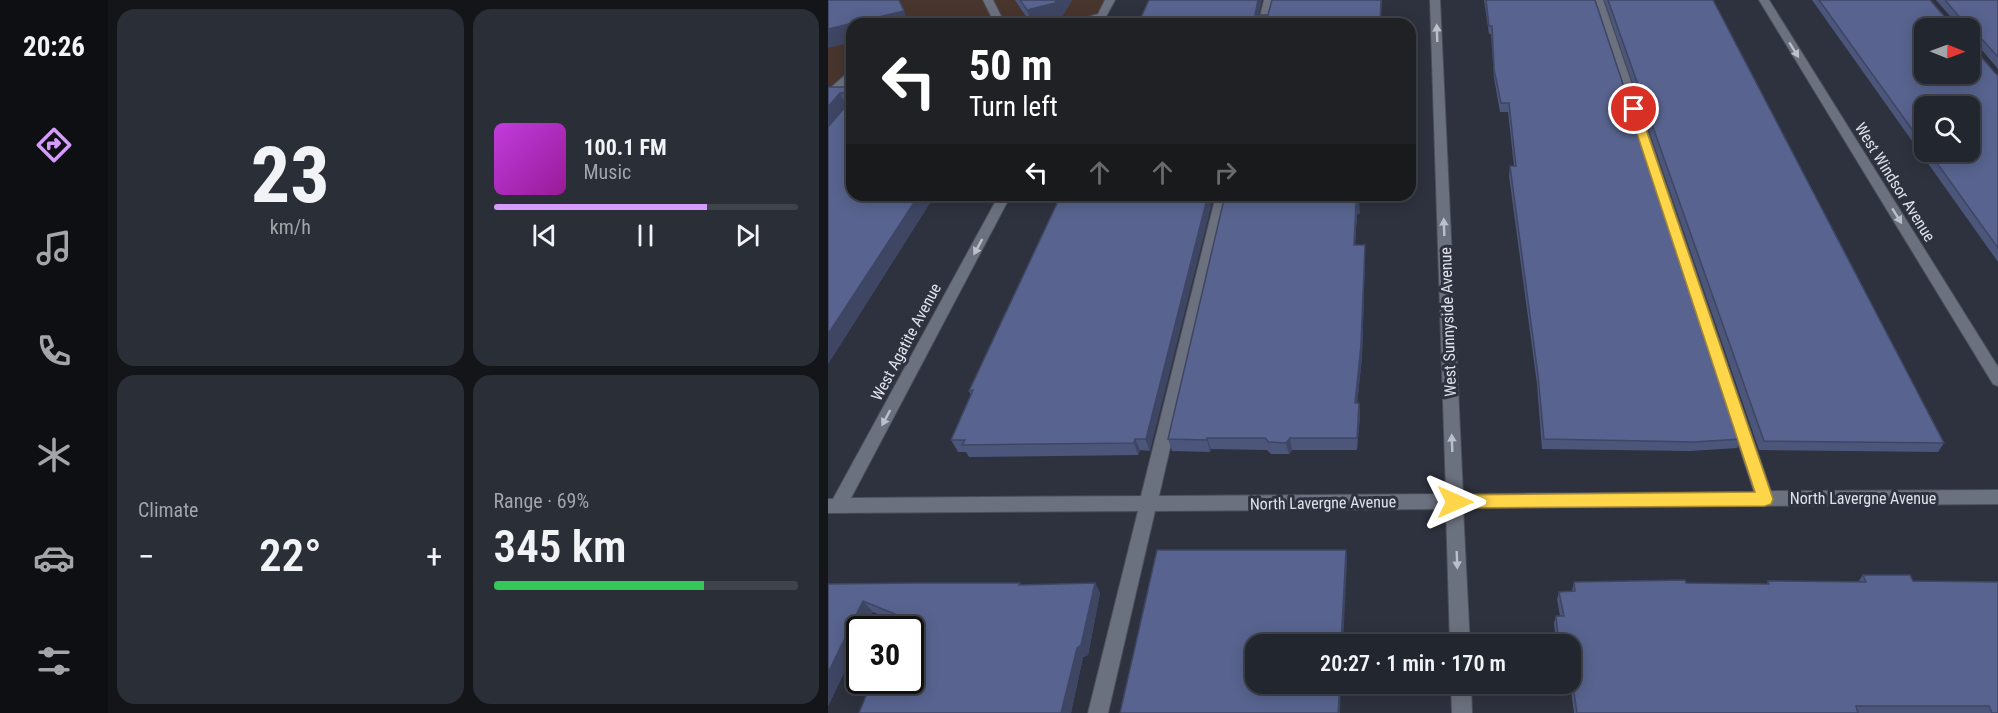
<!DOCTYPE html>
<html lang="en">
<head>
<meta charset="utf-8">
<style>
  :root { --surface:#22262e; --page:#2a2e36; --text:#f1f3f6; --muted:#a2a5aa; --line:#3f434a; --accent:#d59cfb }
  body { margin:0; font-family:"Roboto Condensed",sans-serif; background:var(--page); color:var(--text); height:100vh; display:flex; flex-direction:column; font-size:22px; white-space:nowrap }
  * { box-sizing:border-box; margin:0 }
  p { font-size:20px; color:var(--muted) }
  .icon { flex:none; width:33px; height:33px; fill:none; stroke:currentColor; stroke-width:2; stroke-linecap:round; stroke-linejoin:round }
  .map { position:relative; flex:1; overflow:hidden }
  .drawer { display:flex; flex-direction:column; gap:9px; padding:9px; background:#131519; width:720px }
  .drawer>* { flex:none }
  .top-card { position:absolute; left:18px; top:18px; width:570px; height:183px; border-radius:18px; box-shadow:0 3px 15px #0003,0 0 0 2px var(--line); background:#202124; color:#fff; overflow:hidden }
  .needle { width:39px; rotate:91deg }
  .controls { position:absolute; left:1086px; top:18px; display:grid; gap:12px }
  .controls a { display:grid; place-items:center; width:66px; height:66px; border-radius:12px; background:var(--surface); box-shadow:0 3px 15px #0003,0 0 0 2px var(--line); font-size:30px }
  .speed { position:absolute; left:18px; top:616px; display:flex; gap:12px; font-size:30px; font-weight:700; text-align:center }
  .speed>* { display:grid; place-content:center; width:78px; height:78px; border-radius:50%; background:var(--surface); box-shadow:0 3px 15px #0003,0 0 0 2px var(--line); line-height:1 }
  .speed .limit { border:3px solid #111; border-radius:9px; background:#fff; color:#111 }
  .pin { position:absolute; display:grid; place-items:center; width:51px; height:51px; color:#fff; margin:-26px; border:3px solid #fff; border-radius:50%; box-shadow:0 2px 6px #0007 }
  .me { position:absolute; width:66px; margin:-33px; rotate:90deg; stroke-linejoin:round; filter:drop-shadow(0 0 4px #0008) }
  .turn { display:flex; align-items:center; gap:21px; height:126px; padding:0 24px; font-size:27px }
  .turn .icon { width:78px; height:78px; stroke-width:2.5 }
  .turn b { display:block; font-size:42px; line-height:51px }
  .lanes { display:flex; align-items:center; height:57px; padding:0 24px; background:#0003; justify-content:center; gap:30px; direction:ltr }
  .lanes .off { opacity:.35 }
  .big { font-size:45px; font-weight:600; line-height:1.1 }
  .drawer .card { flex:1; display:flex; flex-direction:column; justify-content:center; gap:9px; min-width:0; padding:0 21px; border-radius:18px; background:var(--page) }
  .drawer .dial { align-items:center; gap:0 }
  .dial b { font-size:78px; line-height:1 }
  .song { display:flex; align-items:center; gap:18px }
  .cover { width:72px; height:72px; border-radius:9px; background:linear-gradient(135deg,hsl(290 70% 55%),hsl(300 70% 35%)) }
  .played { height:6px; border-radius:3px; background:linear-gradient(90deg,var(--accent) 70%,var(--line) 70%) }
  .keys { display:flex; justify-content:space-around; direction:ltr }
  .heat { display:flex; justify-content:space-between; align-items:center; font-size:33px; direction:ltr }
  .charge { height:9px; border-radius:4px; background:linear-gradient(90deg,#34c759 69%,var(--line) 0) }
  .drawer .tiles { flex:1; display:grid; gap:9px; grid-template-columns:repeat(2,1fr) }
  .trip { position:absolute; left:417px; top:634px; width:336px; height:60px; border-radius:18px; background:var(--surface); box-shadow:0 3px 15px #0003,0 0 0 2px var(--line); font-weight:600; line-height:60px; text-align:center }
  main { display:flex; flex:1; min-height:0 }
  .tab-bar { display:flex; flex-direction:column; width:108px; justify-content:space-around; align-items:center; background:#0e0f12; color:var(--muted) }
  .tab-bar .icon { width:42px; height:42px }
  .tab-bar .current { color:var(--accent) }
  .tab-bar b { font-size:27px; color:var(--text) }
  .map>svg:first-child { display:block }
  .commercial { fill:#48352e }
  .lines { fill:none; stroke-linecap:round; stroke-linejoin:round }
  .minor-casing { stroke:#4a4e58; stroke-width:2 }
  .minor { fill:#6c717f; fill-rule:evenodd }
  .wall { fill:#4c567b; fill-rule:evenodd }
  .shaded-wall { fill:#3e4664 }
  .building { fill:#58648f; stroke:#3e4664; stroke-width:1.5; fill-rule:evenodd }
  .oneway { fill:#bcc0ca }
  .route { fill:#ffd54a; stroke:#a68a30; stroke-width:1.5 }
  .labels { text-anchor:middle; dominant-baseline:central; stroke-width:6; stroke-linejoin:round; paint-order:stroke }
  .street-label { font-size:16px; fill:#dfe2ea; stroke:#2e323e }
</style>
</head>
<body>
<main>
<nav class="tab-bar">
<b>20:26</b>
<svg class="icon current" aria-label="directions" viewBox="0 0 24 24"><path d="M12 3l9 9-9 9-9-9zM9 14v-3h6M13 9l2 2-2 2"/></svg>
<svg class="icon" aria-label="music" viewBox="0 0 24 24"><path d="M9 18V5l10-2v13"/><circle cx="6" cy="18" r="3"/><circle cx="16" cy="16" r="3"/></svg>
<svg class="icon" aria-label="phone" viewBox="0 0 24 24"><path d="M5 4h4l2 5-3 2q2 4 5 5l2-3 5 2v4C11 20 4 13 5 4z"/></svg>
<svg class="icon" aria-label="climate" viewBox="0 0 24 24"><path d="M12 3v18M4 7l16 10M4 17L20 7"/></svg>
<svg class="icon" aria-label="car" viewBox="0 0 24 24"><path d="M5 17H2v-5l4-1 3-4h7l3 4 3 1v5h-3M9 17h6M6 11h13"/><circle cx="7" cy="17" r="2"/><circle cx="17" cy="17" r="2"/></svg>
<svg class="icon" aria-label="filters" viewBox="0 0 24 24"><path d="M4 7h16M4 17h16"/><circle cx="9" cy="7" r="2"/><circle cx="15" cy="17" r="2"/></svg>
</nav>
<section class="drawer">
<div class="tiles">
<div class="card dial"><b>23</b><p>km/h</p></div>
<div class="card">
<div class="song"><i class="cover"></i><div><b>100.1 FM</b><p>Music</p></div></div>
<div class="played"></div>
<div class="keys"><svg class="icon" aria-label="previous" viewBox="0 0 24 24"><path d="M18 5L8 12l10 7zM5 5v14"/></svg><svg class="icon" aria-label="pause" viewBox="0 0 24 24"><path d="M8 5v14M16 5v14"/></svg><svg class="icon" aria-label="next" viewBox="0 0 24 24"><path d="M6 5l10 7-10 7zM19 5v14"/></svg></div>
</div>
<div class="card"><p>Climate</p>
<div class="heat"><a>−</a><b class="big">22°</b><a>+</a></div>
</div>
<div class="card"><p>Range · 69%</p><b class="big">345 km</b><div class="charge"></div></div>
</div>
</section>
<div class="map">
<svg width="1170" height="713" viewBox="0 0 1170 713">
  <rect width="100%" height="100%" fill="#2e323e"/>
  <path class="commercial" d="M66,0h212l-8,15 -39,9h-207v65l-24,1v-75z"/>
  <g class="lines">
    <defs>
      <path id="minor" d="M155,0h10l12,24h-10z
        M277,0h10l-13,24h-10l2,-3 -14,3h-17l35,-10z
        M436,0h10l-6,24h-10z
        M602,0h10l23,494 291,-2 -161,-492h10l168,491 227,-1v14l-535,4 7,137h-20l-4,-136 -291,2 -47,202h-20l50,-202 -310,2v-14h5l166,-304h12l-160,303 290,-2 75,-301h12l-69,301 287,-2z
        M931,0h10l229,367v19l-5,-2z
        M24,69v9l-17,17h-7v-5z
        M623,684h20l1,29h-20z"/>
    </defs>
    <use href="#minor" class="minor-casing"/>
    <use href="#minor" class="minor"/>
  </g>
  <path class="wall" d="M187,0h57l-12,20 -17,4h-12z
    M656,0h111l146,439 -4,9 -47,3 -148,-2 -5,-65 -28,-208 1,-10h4l-6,-54h-8l-6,-34 -3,-44h-2z
    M776,0h109l231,443 -6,9 -179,-2z
    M984,0h118l20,23h6l-20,-23h62v69l-22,-26 -5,-1v3l25,29 2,1v187zM1096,106l46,46h-46z
    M0,87h24v108h83l-107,169z
    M233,195l89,256 -10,-1 -2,5 -169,2 -3,-5h-8l-7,-12 20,-45 -2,-4z
    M397,195l135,18 -3,2 -2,30 10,12 -3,100 -5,46h2l1,12 -3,35h-65l-3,4h-18l-4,-4 -56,-1 -1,3 -38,-1 -4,-12z
    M1035,575l50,6 85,132h-424l-4,-29v-39h-14l-2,-22 2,-7h4l-3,-17 2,-7 13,-1 2,-9 193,2 1,-3 90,1z
    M267,583l5,10 -12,62 -5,2 -12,56h-212l36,-92 -22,-9 -13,18v10l-32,66v-122l193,1z"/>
  <path class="shaded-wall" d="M229,0h15l-12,20 -17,4h-11l-5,-14z
    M430,0h4l-5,24 -2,-9z
    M553,0h1l-1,24h-1z
    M76,11l6,13h-58v18l-24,6v-19z
    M12,93l7,14 -19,23v-23z
    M91,195h16l-107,169v-30z
    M380,195h6l-64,256 -4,-12z
    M531,201l1,12 -3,2 -3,42v-12l2,-41z
    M537,245v12l-3,100 -6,58 -1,-12z
    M531,403l1,12 -3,35v-12z
    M379,438l4,11 -1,3 -3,-12z
    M462,438l2,12 -3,4 -3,-11z
    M307,439l5,11 -2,5 -4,-12z
    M518,550l1,11 -4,84h-2z
    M267,583l5,10 -12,62 -5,2 -12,56h-10l16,-65z
    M35,601l10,11 -9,18h-4v10l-32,66v-33z
    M512,684h1l-1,29h-2z"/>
  <path class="building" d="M0,0h71l5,11 -76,18z
    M192,0h37l-2,3 -28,7z
    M321,0h109l-3,15h13l4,-15h109l-1,24h-242z
    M658,0h109l146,439 -47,3 -150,-3 -6,-64 -28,-209h6l-7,-63h-8l-7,-34 -2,-43h-3z
    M780,0h105l231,443 -180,-2z
    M991,0h111l20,23h12v-3l-17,-20h53v57l-19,-21 -7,-2 -1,11 25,29 2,1v173l-69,-96h41v-46h-46v40zM1096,28h46v46h-46z
    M0,87h24v108h67l-91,139v-207l18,-21v-13h-6l-12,14z
    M233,195h147l-62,244h-11l-1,4 -172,2 3,-5h-14l22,-50 -4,1z
    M397,195h134v6l-3,3 -2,41h11l-4,100 -6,58h4l-2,35h-67l-4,5 -17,-1 -4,-4h-58v2l-39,-1z
    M329,550h189l-5,95h-85v39h84l-2,29h-218z
    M1035,575h47l3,6 85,1v131h-6l-3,-7h-133l2,7h-281l-7,-49v-19h-11l-3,-29h8l-5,-24 16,-1 -1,-9 111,-2 1,3 83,1 -1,-3 98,1z
    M89,583h103l-1,2 76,-2 -14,62 -4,3 -16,65h-202l13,-32h38v-51h-19l6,-15 -34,-14 -35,72v-89z"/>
  <defs><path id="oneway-solid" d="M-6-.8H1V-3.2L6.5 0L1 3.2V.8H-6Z" transform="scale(1.5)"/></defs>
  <g class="oneway">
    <use href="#oneway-solid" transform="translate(609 33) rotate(-92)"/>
    <use href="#oneway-solid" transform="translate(966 50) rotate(58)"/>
    <use href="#oneway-solid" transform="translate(1069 216) rotate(58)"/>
    <use href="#oneway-solid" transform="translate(616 227) rotate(-92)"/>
    <use href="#oneway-solid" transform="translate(150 247) rotate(118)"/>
    <use href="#oneway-solid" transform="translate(58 418) rotate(118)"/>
    <use href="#oneway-solid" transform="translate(624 443) rotate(-92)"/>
    <use href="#oneway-solid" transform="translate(629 560) rotate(88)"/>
  </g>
  <path class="route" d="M803,107l8,2 134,390 -2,5 -6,2 -310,2 -6,-2 -2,-4 2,-5 6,-2 300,-3 -126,-383z"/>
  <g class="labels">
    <g class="street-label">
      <text transform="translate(1067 182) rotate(58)">West Windsor Avenue</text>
      <text transform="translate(620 322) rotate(-92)">West Sunnyside Avenue</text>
      <text transform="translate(78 342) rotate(-62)">West Agatite Avenue</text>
      <text x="1035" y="498">North Lavergne Avenue</text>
      <text transform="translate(495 503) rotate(-1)">North Lavergne Avenue</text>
    </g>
  </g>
</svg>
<div class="controls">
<a><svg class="needle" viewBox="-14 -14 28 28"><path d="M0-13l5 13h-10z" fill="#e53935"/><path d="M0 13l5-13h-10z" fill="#a2a5aa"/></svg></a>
<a><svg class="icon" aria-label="search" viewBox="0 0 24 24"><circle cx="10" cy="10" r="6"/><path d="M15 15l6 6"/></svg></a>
</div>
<div class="speed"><div class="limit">30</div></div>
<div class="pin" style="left:806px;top:109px;background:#d93025"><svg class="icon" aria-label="arrive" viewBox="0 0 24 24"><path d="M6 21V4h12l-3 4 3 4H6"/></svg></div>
<svg class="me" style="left:627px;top:502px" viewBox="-20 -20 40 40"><path d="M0-17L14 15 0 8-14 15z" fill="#ffd54a" stroke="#fff" stroke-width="4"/></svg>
<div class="trip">20:27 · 1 min · 170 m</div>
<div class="top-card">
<div class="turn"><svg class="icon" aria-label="left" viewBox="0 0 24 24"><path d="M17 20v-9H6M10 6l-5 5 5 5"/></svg><div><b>50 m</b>Turn left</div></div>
<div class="lanes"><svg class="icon" aria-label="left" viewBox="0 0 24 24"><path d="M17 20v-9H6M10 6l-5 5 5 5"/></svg><svg class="icon off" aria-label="ahead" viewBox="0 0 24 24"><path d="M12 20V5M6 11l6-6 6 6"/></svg><svg class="icon off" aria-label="ahead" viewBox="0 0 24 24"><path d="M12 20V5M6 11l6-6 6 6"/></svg><svg class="icon off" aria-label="right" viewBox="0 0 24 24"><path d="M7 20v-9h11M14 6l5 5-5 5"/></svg></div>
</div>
</div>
</main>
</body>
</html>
